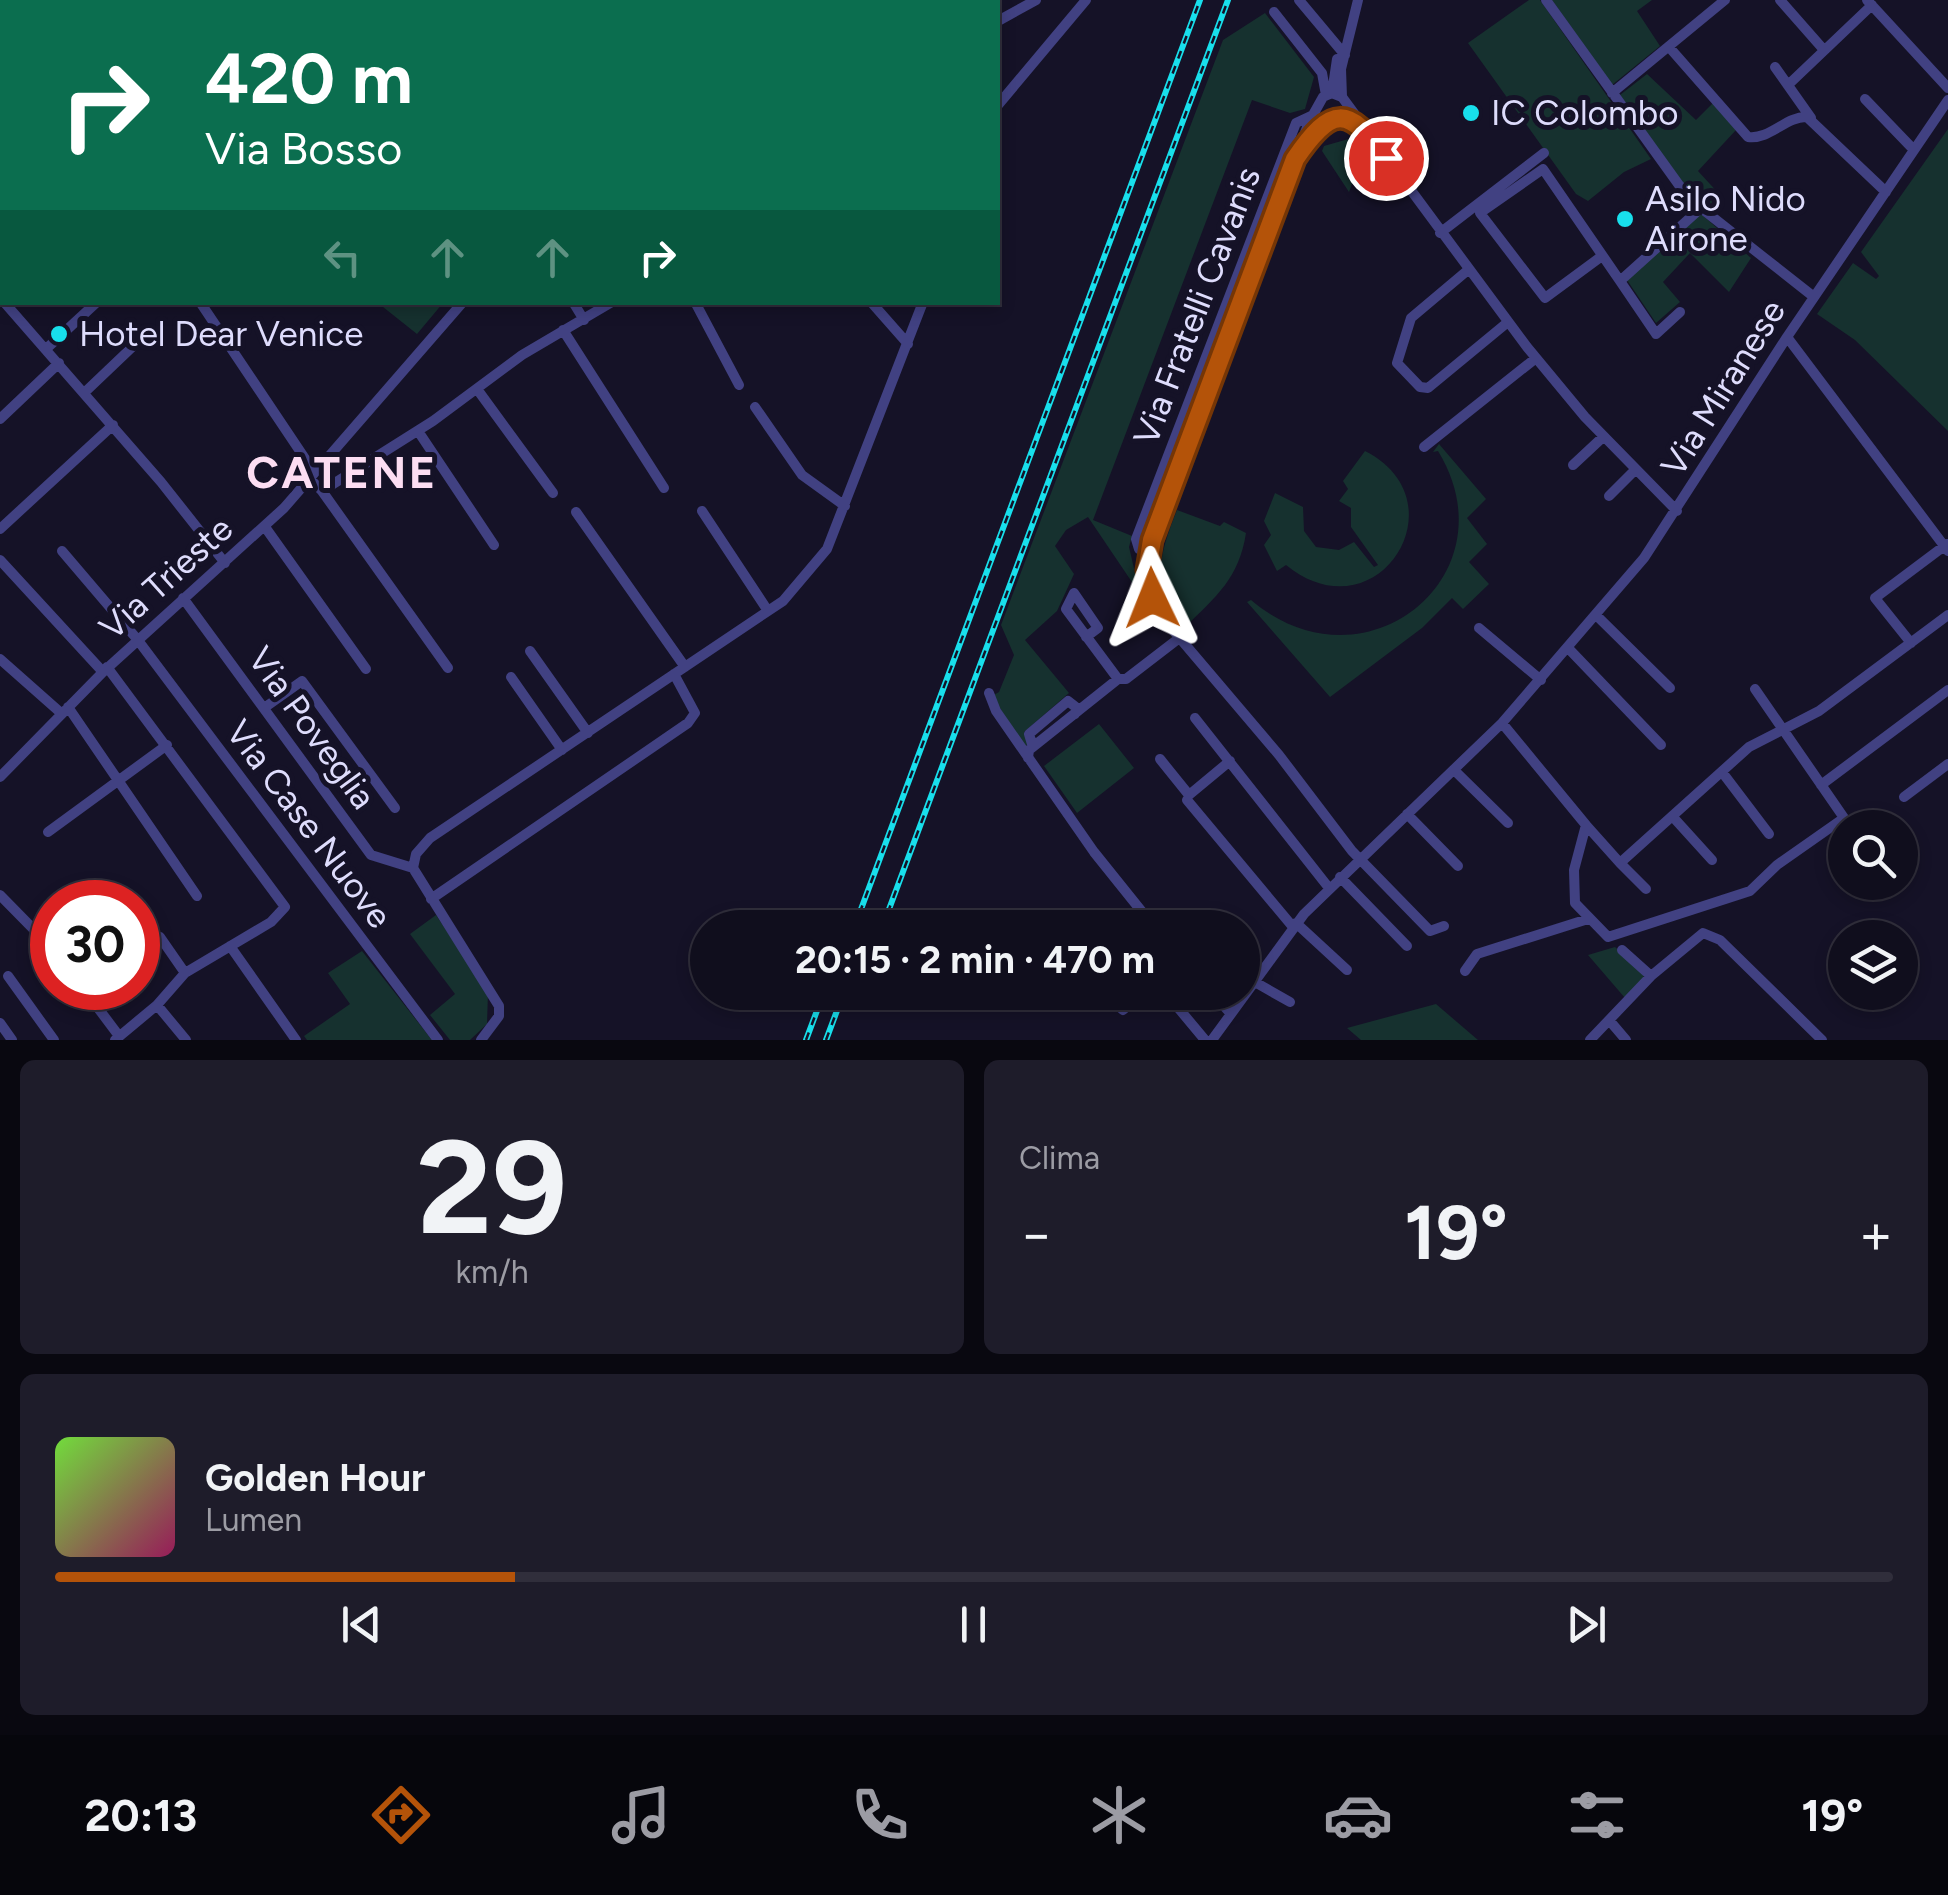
<!DOCTYPE html>
<html lang="it">
<head>
<meta charset="utf-8">
<style>
  :root { --surface:#100e1d; --page:#1e1c2a; --text:#f1f3f6; --muted:#9c9ca4; --line:#302e3b; --accent:#b45309 }
  body { margin:0; font-family:Figtree,sans-serif; background:var(--page); color:var(--text); height:100vh; display:flex; flex-direction:column; font-size:38px; white-space:nowrap }
  * { box-sizing:border-box; margin:0 }
  p { font-size:32px; color:var(--muted) }
  .icon { flex:none; width:55px; height:55px; fill:none; stroke:currentColor; stroke-width:2; stroke-linecap:round; stroke-linejoin:round }
  .map { position:relative; height:1040px; overflow:hidden }
  .panel { display:flex; flex-direction:column; gap:20px; padding:20px; background:#090810; flex:1 }
  .panel>* { flex:none }
  .guide { position:absolute; left:0px; top:0px; width:1000px; height:305px; box-shadow:0 5px 15px #0003,0 0 0 2px var(--line); background:#0b6e4f; color:#fff; overflow:hidden }
  .tools { position:absolute; left:1828px; top:810px; display:grid; gap:20px }
  .tools a { display:grid; place-items:center; width:90px; height:90px; border-radius:50%; background:var(--surface); box-shadow:0 5px 15px #0003,0 0 0 2px var(--line); font-size:50px }
  .speed { position:absolute; left:30px; top:880px; display:flex; gap:20px; font-size:50px; font-weight:700; text-align:center }
  .speed>* { display:grid; place-content:center; width:130px; height:130px; border-radius:50%; background:var(--surface); box-shadow:0 5px 15px #0003,0 0 0 2px var(--line); line-height:1 }
  .speed .limit { border:15px solid #d22; background:#fff; color:#111 }
  .pin { position:absolute; display:grid; place-items:center; width:85px; height:85px; color:#fff; margin:-42px; border:5px solid #fff; border-radius:50%; box-shadow:0 2px 10px #0007 }
  .me { position:absolute; width:110px; margin:-55px; rotate:358deg; stroke-linejoin:round; filter:drop-shadow(0 0 8px #0008) }
  .turn { display:flex; align-items:center; gap:35px; height:210px; padding:0 40px; font-size:45px }
  .turn .icon { width:130px; height:130px; stroke-width:2.5 }
  .turn b { display:block; font-size:70px; line-height:85px }
  .lanes { display:flex; align-items:center; height:95px; padding:0 40px; background:#0003; justify-content:center; gap:50px; direction:ltr }
  .lanes .off { opacity:.35 }
  .big { font-size:75px; font-weight:700; line-height:1.1 }
  .panel .card { flex:1; display:flex; flex-direction:column; justify-content:center; gap:15px; min-width:0; padding:0 35px; border-radius:15px; background:var(--page) }
  .panel .dial { align-items:center; gap:0 }
  .dial b { font-size:130px; line-height:1 }
  .song { display:flex; align-items:center; gap:30px }
  .cover { width:120px; height:120px; border-radius:15px; background:linear-gradient(135deg,hsl(100 70% 55%),hsl(330 70% 35%)) }
  .played { height:10px; border-radius:5px; background:linear-gradient(90deg,var(--accent) 25%,var(--line) 25%) }
  .keys { display:flex; justify-content:space-around; direction:ltr }
  .heat { display:flex; justify-content:space-between; align-items:center; font-size:55px; direction:ltr }
  .panel .tiles { flex:1; display:grid; gap:20px; grid-template-columns:1fr 1fr }
  .card:last-child { grid-column:span 2 }
  .trip { position:absolute; left:690px; top:910px; width:570px; height:100px; border-radius:50px; background:var(--surface); box-shadow:0 5px 15px #0003,0 0 0 2px var(--line); font-weight:700; line-height:100px; text-align:center }
  .dock { display:flex; height:160px; justify-content:space-around; align-items:center; background:#06060c; color:var(--muted) }
  .dock .icon { width:70px; height:70px }
  .dock .active { color:var(--accent) }
  .dock b { font-size:45px; color:var(--text) }
  .map>svg:first-child { display:block }
  .green { fill:#16312f }
  .lines { fill:none; stroke-linecap:round; stroke-linejoin:round }
  .stream { stroke:#0f2443; stroke-width:2.5 }
  .minor { stroke:#414182; stroke-width:10 }
  .highway { stroke:#f261ac; stroke-width:14 }
  .rail-casing { stroke:#18dfec; stroke-width:6 }
  .rail { stroke:#151227; stroke-width:2.5; stroke-dasharray:8; stroke-linecap:butt }
  .route-casing { stroke:#753606; stroke-width:25 }
  .route { stroke:#b45309; stroke-width:18 }
  .poi-dot { fill:#18dfec; stroke:#151227; stroke-width:4 }
  .labels { text-anchor:middle; dominant-baseline:central; stroke-width:10; stroke-linejoin:round; paint-order:stroke }
  .poi-label { font-size:35px; fill:#dedcfc; stroke:#151227; text-anchor:start }
  .street-label { font-size:35px; fill:#dedcfc; stroke:#151227 }
  .district-label { font-size:45px; font-weight:bold; letter-spacing:2.5px; fill:#fcddf2; stroke:#151227 }
</style>
</head>
<body>
<div class="map">
<svg width="1948" height="1040" viewBox="0 0 1948 1040">
  <rect width="100%" height="100%" fill="#151227"/>
  <path class="green" d="M1529,0h11l111,159 -27,13 -36,29 -12,-7 -108,-151z
    M1552,0h100l-15,11 23,35 -48,39z
    M1265,13l49,64 -9,32 -15,4 -38,-13 -159,420 39,16 -3,11 11,47 -52,-77 -22,13 -11,16 19,28 -17,37 -32,29 44,53 -45,39 5,10 -4,5 -33,-51 7,-4 15,-37 -13,-30 222,-585z
    M1647,74l49,46 17,-17 23,27 -38,41 23,25 -5,13 -34,-27 -62,-87z
    M1948,129v302l-93,-91 -38,-26 36,-51 23,16 3,-3 -18,-24z
    M1359,136l7,10 -17,46 -27,-41 2,-5z
    M1700,213l51,45 -22,34 -39,-39 -27,29 17,20 -24,21 -29,-43z
    M378,303h65l-26,31z
    M1439,444l47,55 -19,19 20,26 -18,18 20,22 -26,25 -11,-11 -30,30 -92,69 -83,-95 4,-2c114,97 263,-25 187,-149l-5,1z
    M1365,451c99,50 12,188 -79,114l-9,6 -13,-26 7,-10 -7,-14 11,-28 28,14 1,24 12,16 23,3 15,-8 20,25 4,-2 -27,-38v-19l-12,-7 9,-12 -5,-8z
    M1177,510l43,16 4,-4 22,11c-7,45 -29,63 -62,95 -35,-39 -25,-73 -7,-118z
    M1099,724l35,44 -57,45 -33,-47z
    M436,915l52,78 -1,31 -17,16h-20l-20,-25 25,-21 -45,-60z
    M1615,947l28,25 1,6 -19,20 -37,-43z
    M362,951l70,89h-125l-3,-4 46,-32 -22,-31z
    M1436,1004l42,36h-117l-14,-12z"/>
  <g class="lines">
    <path class="stream" d="M77,2l2,-2
      M0,122l2,-3"/>
    <path class="minor" d="M807,0l2,2
      M886,0l2,2
      M960,0l2,2
      M1299,0l46,55
      M1546,0l133,185 22,23 113,89
      M1780,0l44,50
      M1867,0l81,88
      M693,2l2,-2
      M723,2l4,-2
      M1274,12l48,61 4,22
      M998,21l38,-21
      M1669,47l79,90c22,3 38,-21 59,-20l79,75
      M1775,67l36,51
      M1788,85l84,-80
      M1332,93l5,-34
      M1612,93l113,-93
      M1342,97l-1,-28 17,-69
      M1865,99l49,51
      M998,105l88,-105
      M1328,119l13,-3 17,6
      M1304,146l24,-27
      M1440,233l104,-80
      M0,241l2,-2
      M1602,256l-57,42 -65,-85 63,-44 77,112
      M1468,270l-57,48 -14,45 23,24 8,1 80,-66
      M4,302l157,180 64,81
      M200,302l114,170
      M573,302l11,18
      M695,302l44,83
      M871,302l37,42
      M1680,312l-24,22 -36,-53 81,-73
      M563,330l101,158
      M1787,337l161,214
      M46,349l51,-47
      M477,389l76,104
      M84,393l63,-60
      M755,407l47,68 43,31
      M0,419l59,-56
      M418,431l76,114
      M1424,447l112,-89
      M1573,465l30,-28
      M309,478l13,13 126,177
      M322,491l111,-70 89,-66 90,-53
      M1609,496l26,-26
      M702,511l66,100
      M576,512l109,155
      M265,527l101,142
      M0,529l113,-104
      M62,551l75,88 301,401
      M1149,553l-10,-4 -3,-10 160,-416 15,-7
      M0,560l103,112
      M183,598l188,257 42,13
      M1597,616l73,72
      M1479,628l62,52
      M1086,637l12,-9 -24,-35 -8,16 52,70
      M1911,643l-36,-45 72,-54
      M1568,648l93,97
      M530,651l58,82
      M0,659l61,54
      M107,667l178,240 -14,15 -86,51 -28,32 -42,35
      M511,677l51,73
      M1755,689l96,139
      M989,693l7,18 98,141 61,76
      M68,707l129,189
      M264,708l38,-27 93,127
      M1195,718l134,170
      M1502,723l84,102 -12,45 1,33 33,34 142,-46 27,-26 67,-47
      M1039,742l-7,2 -3,-10 39,-33 9,7 -2,6
      M1028,758l1,-8 89,-71h8l52,-40
      M1160,759l29,36 41,-34
      M1454,770l54,53
      M1722,772l47,62
      M0,777l103,-105 181,-164 179,-206
      M1821,785l127,-95
      M1904,797l44,-33
      M1187,800l106,127
      M1407,814l51,52
      M1673,817l39,43
      M1586,825l34,38
      M48,832l119,-87
      M1340,877l67,69
      M1646,889l-26,-26 129,-116 70,-36 129,-96
      M0,895l52,53
      M431,899l257,-176 7,-10 -21,-39
      M1296,923l51,47
      M1444,926l-14,5 -78,-80 -73,-96 -118,-139 -14,-46 19,-69 143,-379 14,-25 9,-4 10,4 185,250 58,70 92,94
      M160,937l25,36
      M230,946l66,94
      M1622,950l29,26
      M1465,971l12,-17 111,-35
      M8,976l46,64
      M1253,981l37,21
      M83,988l36,48
      M1102,992l21,18 22,-18
      M1165,992l40,48
      M1211,992l20,22
      M157,1005l29,35
      M1609,1020l17,20
      M0,1023l12,17
      M481,1040l18,-24v-10l-86,-138 3,-14 14,-16 353,-237 44,-52 96,-247
      M1212,1040l92,-126 198,-191 142,-165 143,-221 161,-237
      M1590,1040l61,-64 52,-43 17,7 102,100"/>
    <path class="highway" d="M19,2l1,-2
      M35,2l1,-2
      M0,13l2,-5
      M0,43l2,-5
      M0,77l2,-5"/>
    <defs>
      <path id="rail" d="M854,928l346,-928
        M882,928l346,-928
        M806,1040l18,-48
        M826,1040l18,-48"/>
    </defs>
    <use href="#rail" class="rail-casing"/>
    <use href="#rail" class="rail"/>
  </g>
  <g class="lines">
    <defs>
      <path id="route" d="M1152,598l-5,-28 5,-30 143,-381c37,-54 53,-54 91,-1"/>
    </defs>
    <use href="#route" class="route-casing"/>
    <use href="#route" class="route"/>
  </g>
  <g class="poi-dot">
    <circle cx="1471" cy="113" r="10"/>
    <circle cx="1625" cy="219" r="10"/>
    <circle cx="59" cy="334" r="10"/>
  </g>
  <g class="labels">
    <g class="poi-label">
      <text x="1491" y="113">IC Colombo</text>
      <text x="1645" y="199">Asilo Nido<tspan x="1645" dy="40">Airone</tspan></text>
      <text x="79" y="334">Hotel Dear Venice</text>
    </g>
    <g class="street-label">
      <text transform="translate(1197 306) rotate(-69)">Via Fratelli Cavanis</text>
      <text transform="translate(1723 388) rotate(-58)">Via Miranese</text>
      <text transform="translate(166 578) rotate(-42)">Via Trieste</text>
      <text transform="translate(312 728) rotate(54)">Via Poveglia</text>
      <text transform="translate(309 824) rotate(53)">Via Case Nuove</text>
    </g>
    <g class="district-label">
      <text x="342" y="472">CATENE</text>
    </g>
  </g>
</svg>
<div class="tools">
<a><svg class="icon" aria-label="search" viewBox="0 0 24 24"><circle cx="10" cy="10" r="6"/><path d="M15 15l6 6"/></svg></a>
<a><svg class="icon" aria-label="layers" viewBox="0 0 24 24"><path d="M12 4l9 5-9 5-9-5zM3 14l9 5 9-5"/></svg></a>
</div>
<div class="speed"><div class="limit">30</div></div>
<div class="pin" style="left:1386px;top:158px;background:#d93025"><svg class="icon" aria-label="arrive" viewBox="0 0 24 24"><path d="M6 21V4h12l-3 4 3 4H6"/></svg></div>
<svg class="me" style="left:1152px;top:598px" viewBox="-20 -20 40 40"><path d="M0-17L14 15 0 8-14 15z" fill="#b45309" stroke="#fff" stroke-width="4"/></svg>
<div class="trip">20:15 · 2 min · 470 m</div>
<div class="guide">
<div class="turn"><svg class="icon" aria-label="right" viewBox="0 0 24 24"><path d="M7 20v-9h11M14 6l5 5-5 5"/></svg><div><b>420 m</b>Via Bosso</div></div>
<div class="lanes"><svg class="icon off" aria-label="left" viewBox="0 0 24 24"><path d="M17 20v-9H6M10 6l-5 5 5 5"/></svg><svg class="icon off" aria-label="ahead" viewBox="0 0 24 24"><path d="M12 20V5M6 11l6-6 6 6"/></svg><svg class="icon off" aria-label="ahead" viewBox="0 0 24 24"><path d="M12 20V5M6 11l6-6 6 6"/></svg><svg class="icon" aria-label="right" viewBox="0 0 24 24"><path d="M7 20v-9h11M14 6l5 5-5 5"/></svg></div>
</div>
</div>
<section class="panel">
<div class="tiles">
<div class="card dial"><b>29</b><p>km/h</p></div>
<div class="card"><p>Clima</p>
<div class="heat"><a>−</a><b class="big">19°</b><a>+</a></div>
</div>
<div class="card">
<div class="song"><i class="cover"></i><div><b>Golden Hour</b><p>Lumen</p></div></div>
<div class="played"></div>
<div class="keys"><svg class="icon" aria-label="previous" viewBox="0 0 24 24"><path d="M18 5L8 12l10 7zM5 5v14"/></svg><svg class="icon" aria-label="pause" viewBox="0 0 24 24"><path d="M8 5v14M16 5v14"/></svg><svg class="icon" aria-label="next" viewBox="0 0 24 24"><path d="M6 5l10 7-10 7zM19 5v14"/></svg></div>
</div>
</div>
</section>
<nav class="dock">
<b>20:13</b>
<svg class="icon active" aria-label="directions" viewBox="0 0 24 24"><path d="M12 3l9 9-9 9-9-9zM9 14v-3h6M13 9l2 2-2 2"/></svg>
<svg class="icon" aria-label="music" viewBox="0 0 24 24"><path d="M9 18V5l10-2v13"/><circle cx="6" cy="18" r="3"/><circle cx="16" cy="16" r="3"/></svg>
<svg class="icon" aria-label="phone" viewBox="0 0 24 24"><path d="M5 4h4l2 5-3 2q2 4 5 5l2-3 5 2v4C11 20 4 13 5 4z"/></svg>
<svg class="icon" aria-label="climate" viewBox="0 0 24 24"><path d="M12 3v18M4 7l16 10M4 17L20 7"/></svg>
<svg class="icon" aria-label="car" viewBox="0 0 24 24"><path d="M5 17H2v-5l4-1 3-4h7l3 4 3 1v5h-3M9 17h6M6 11h13"/><circle cx="7" cy="17" r="2"/><circle cx="17" cy="17" r="2"/></svg>
<svg class="icon" aria-label="filters" viewBox="0 0 24 24"><path d="M4 7h16M4 17h16"/><circle cx="9" cy="7" r="2"/><circle cx="15" cy="17" r="2"/></svg>
<b>19°</b>
</nav>
</body>
</html>
